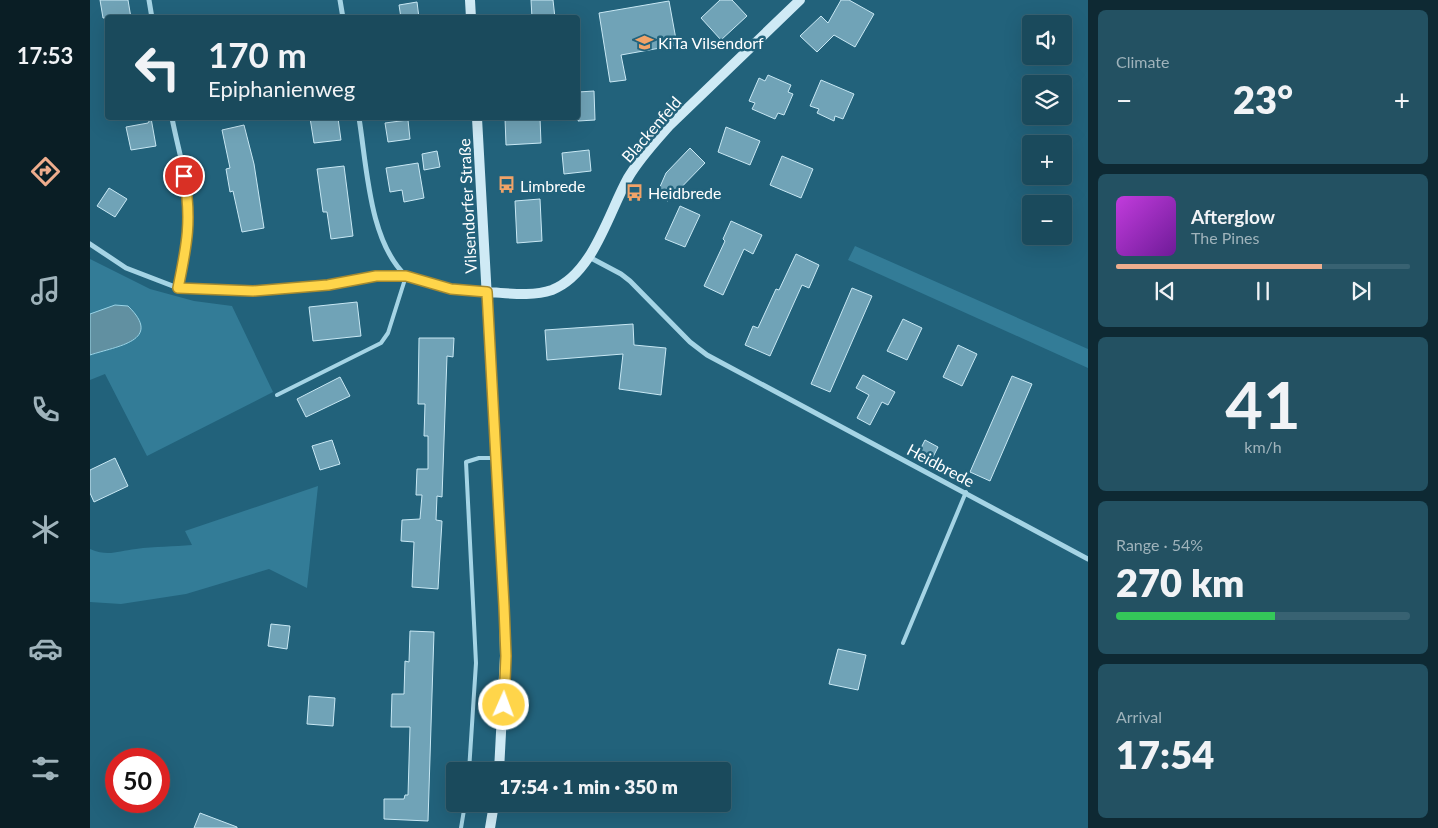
<!DOCTYPE html>
<html lang="en">
<head>
<meta charset="utf-8">
<style>
  :root { --surface:#1a4a5c; --page:#235162; --text:#f1f3f6; --muted:#9fb3bb; --line:#386272; --accent:#eead8d }
  body { margin:0; font-family:Lato,sans-serif; background:var(--page); color:var(--text); height:100vh; display:flex; flex-direction:column; font-size:19px; white-space:nowrap }
  * { box-sizing:border-box; margin:0 }
  p { font-size:16px; color:var(--muted) }
  .icon { flex:none; width:28px; height:28px; fill:none; stroke:currentColor; stroke-width:2; stroke-linecap:round; stroke-linejoin:round }
  .map { position:relative; flex:1; overflow:hidden }
  .side { display:flex; flex-direction:column; gap:10px; padding:10px; background:#0e2933; width:350px }
  .side>* { flex:none }
  .banner { position:absolute; left:15px; top:15px; width:475px; height:105px; border-radius:5px; box-shadow:0 5px 20px #0002,0 0 0 1px var(--line); background:#1a4a5c; color:var(--text); overflow:hidden }
  .tools { position:absolute; left:932px; top:15px; display:grid; gap:10px }
  .tools a { display:grid; place-items:center; width:50px; height:50px; border-radius:5px; background:var(--surface); box-shadow:0 5px 20px #0002,0 0 0 1px var(--line); font-size:25px }
  .speed { position:absolute; left:15px; top:748px; display:flex; gap:10px; font-size:25px; font-weight:700; text-align:center }
  .speed>* { display:grid; place-content:center; width:65px; height:65px; border-radius:50%; background:var(--surface); box-shadow:0 5px 20px #0002,0 0 0 1px var(--line); line-height:1 }
  .speed .limit { border:8px solid #d22; background:#fff; color:#111 }
  .pin { position:absolute; display:grid; place-items:center; width:42px; height:42px; color:#fff; margin:-21px; border:2px solid #fff; border-radius:50%; box-shadow:0 1px 5px #0007 }
  .me { position:absolute; width:55px; margin:-28px; rotate:2deg; stroke-linejoin:round; filter:drop-shadow(0 0 4px #0008) }
  .turn { display:flex; align-items:center; gap:18px; height:105px; padding:0 20px; font-size:22px }
  .turn .icon { width:65px; height:65px; stroke-width:2.5 }
  .turn b { display:block; font-size:35px; line-height:42px }
  .big { font-size:38px; font-weight:800; line-height:1.1 }
  .side .tile { flex:1; display:flex; flex-direction:column; justify-content:center; gap:8px; min-width:0; padding:0 18px; border-radius:8px; background:var(--page) }
  .side .dial { align-items:center; gap:0 }
  .dial b { font-size:65px; line-height:1 }
  .song { display:flex; align-items:center; gap:15px }
  .cover { width:60px; height:60px; border-radius:8px; background:linear-gradient(135deg,hsl(290 70% 55%),hsl(280 70% 35%)) }
  .played { height:5px; border-radius:2px; background:linear-gradient(90deg,var(--accent) 70%,var(--line) 70%) }
  .keys { display:flex; justify-content:space-around; direction:ltr }
  .heat { display:flex; justify-content:space-between; align-items:center; font-size:28px; direction:ltr }
  .charge { height:8px; border-radius:4px; background:linear-gradient(90deg,#34c759 54%,var(--line) 0) }
  .trip { position:absolute; left:356px; top:762px; width:285px; height:50px; border-radius:5px; background:var(--surface); box-shadow:0 5px 20px #0002,0 0 0 1px var(--line); font-weight:800; line-height:50px; text-align:center }
  main { display:flex; flex:1; min-height:0 }
  .tabs { display:flex; flex-direction:column; width:90px; justify-content:space-around; align-items:center; background:#0a1e25; color:var(--muted) }
  .tabs .icon { width:35px; height:35px }
  .tabs .current { color:var(--accent) }
  .tabs b { font-size:22px; color:var(--text) }
  .map>svg:first-child { display:block }
  .green { fill:#337c97 }
  .water { fill:#6190a1; stroke:#99d3e6 }
  .building { fill:#70a3b7; stroke:#c8e8f4 }
  .lines { fill:none; stroke-linecap:round; stroke-linejoin:round }
  .lane { stroke:#a5d4e5; stroke-width:4 }
  .street { stroke:#a5d4e5; stroke-width:5 }
  .secondary { stroke:#cfeaf5; stroke-width:10 }
  .route-casing { stroke:#a68a30; stroke-width:12 }
  .route { stroke:#ffd54a; stroke-width:9 }
  .labels { text-anchor:middle; dominant-baseline:central; stroke-width:5; stroke-linejoin:round; paint-order:stroke }
  .poi-label { font-size:16px; fill:#fff; stroke:#22627b; text-anchor:start }
  .street-label { font-size:16px; fill:#fff; stroke:#22627b }
</style>
</head>
<body>
<main>
<nav class="tabs">
<b>17:53</b>
<svg class="icon current" aria-label="directions" viewBox="0 0 24 24"><path d="M12 3l9 9-9 9-9-9zM9 14v-3h6M13 9l2 2-2 2"/></svg>
<svg class="icon" aria-label="music" viewBox="0 0 24 24"><path d="M9 18V5l10-2v13"/><circle cx="6" cy="18" r="3"/><circle cx="16" cy="16" r="3"/></svg>
<svg class="icon" aria-label="phone" viewBox="0 0 24 24"><path d="M5 4h4l2 5-3 2q2 4 5 5l2-3 5 2v4C11 20 4 13 5 4z"/></svg>
<svg class="icon" aria-label="climate" viewBox="0 0 24 24"><path d="M12 3v18M4 7l16 10M4 17L20 7"/></svg>
<svg class="icon" aria-label="car" viewBox="0 0 24 24"><path d="M5 17H2v-5l4-1 3-4h7l3 4 3 1v5h-3M9 17h6M6 11h13"/><circle cx="7" cy="17" r="2"/><circle cx="17" cy="17" r="2"/></svg>
<svg class="icon" aria-label="filters" viewBox="0 0 24 24"><path d="M4 7h16M4 17h16"/><circle cx="9" cy="7" r="2"/><circle cx="15" cy="17" r="2"/></svg>
</nav>
<div class="map">
<svg width="998" height="828" viewBox="0 0 998 828">
  <rect width="100%" height="100%" fill="#22627b"/>
  <path class="green" d="M765,246l233,103v19l-240,-108z
    M0,259l60,30 44,12 38,5 41,86 -126,64 -42,-82 -15,6z
    M228,486l-11,102 -38,-19 -83,25 -65,10 -31,-2v-53c19,8 27,2 46,0 19,-3 38,-2 56,-4l-7,-14z"/>
  <path class="water" d="M25,305l13,1c36,35 -11,40 -38,49v-41z"/>
  <path class="building" d="M10,0h28l3,18h-28z
    M441,0h22l2,18h-23z
    M630,0h12l15,16 -26,24 -20,-22z
    M751,0h8l25,14 -19,33 -21,-12 -17,17 -17,-16 21,-20 7,7z
    M579,1l8,44 -56,10 5,25 -16,2 -11,-69z
    M327,2l2,16h-18l-2,-13z
    M678,75l23,10 -3,7 5,2 -9,21 -6,-2 -3,6 -23,-10 3,-6 -6,-2 10,-23 6,3z
    M731,80l33,14 -11,25 -8,-3 -1,5 -17,-8 2,-4 -9,-3z
    M504,91l1,29 -17,1v-29z
    M61,118l5,28 -25,4 -5,-23 22,-4z
    M220,118h28l3,22 -27,3z
    M415,118h35l1,25 -35,2z
    M318,120l2,19 -22,3 -3,-19z
    M154,125l10,39 10,64 -22,4 -9,-41 -3,1 -4,-23 4,-1 -8,-38z
    M636,127l34,14 -10,24 -32,-13z
    M600,148l15,15 -37,38 -12,-5 10,-23z
    M499,150l2,21 -27,3 -2,-21z
    M347,151l3,16 -16,3 -2,-16z
    M692,156l31,13 -12,29 -31,-13z
    M328,163l6,35 -20,4 -2,-12 -12,2 -4,-24z
    M254,166l9,70 -22,3 -4,-27h-4l-6,-43z
    M19,188l18,11 -12,18 -18,-11z
    M450,199l2,42 -25,2 -2,-42z
    M590,206l20,9 -15,32 -20,-8z
    M641,221l31,14 -9,19 -9,-5 -21,46 -19,-9 21,-45 -2,-2z
    M706,254l23,11 -10,23 -7,-3 -32,71 -25,-11 8,-19 5,2 18,-39 3,1z
    M762,288l20,8 -42,96 -19,-8z
    M267,302l4,34 -48,5 -4,-34z
    M813,319l19,9 -15,32 -20,-9z
    M543,324l1,21 32,3 -5,47 -42,-6 4,-35 -76,6 -2,-30z
    M329,338h35l-1,19 -6,-1 -5,141 -5,-1 -1,24 6,1 -4,68 -26,-2 2,-45 -13,-1 1,-21 18,-1 2,-24h-6l1,-26h11v-33h-4l1,-32h-7z
    M868,345l19,9 -15,32 -19,-9z
    M773,375l32,17 -7,13 -6,-3 -12,23 -13,-7 12,-23 -13,-7z
    M922,376l20,8 -42,97 -20,-9z
    M250,377l10,19 -44,21 -9,-18z
    M242,440l8,24 -20,6 -8,-24z
    M835,440l13,7 -6,12 -13,-7z
    M25,458l13,28 -34,16 -4,-9v-23z
    M181,624l19,2 -3,23 -19,-3z
    M320,631l24,1 -6,189 -44,-2v-20h20l1,-4h3l2,-68h-19l1,-33h12l1,-33 4,1z
    M748,649l28,6 -8,35 -29,-6z
    M219,696l26,2 -2,28 -26,-2z
    M110,813l37,14v1h-43z"/>
  <g class="lines">
    <path class="lane" d="M187,395l104,-52 7,-10 18,-57
      M813,643l63,-151
      M379,771l7,-108 -10,-201 13,-4h15
      M371,828l4,-24"/>
    <path class="street" d="M59,0l3,18
      M250,0l3,18
      M82,118c6,32 18,68 17,101 0,24 -6,46 -11,69
      M269,118c8,49 10,123 47,158
      M0,244l36,24 52,20 59,4 91,-7 48,-9h30l45,13 36,3
      M499,257l32,17 9,7 60,61 17,13 381,204"/>
    <path class="secondary" d="M380,0l1,18
      M387,118l27,488 1,50 -6,115
      M397,292c21,1 44,5 65,-2 41,-16 56,-76 76,-112 11,-19 26,-35 41,-52l131,-126
      M400,828l4,-24"/>
  </g>
  <g class="lines">
    <defs>
      <path id="route" d="M94,176c8,43 3,69 -6,112l75,3 75,-6 48,-9h30l45,13 36,3 17,314 2,50 -2,49"/>
    </defs>
    <use href="#route" class="route-casing"/>
    <use href="#route" class="route"/>
  </g>
  <defs>
    <symbol id="school-bare" viewBox="-9 -9 18 18"><path d="M0-5L7-2L0 1L-7-2ZM-4 1L0 2.5L4 1V4Q0 6-4 4Z" fill="#f1a368" stroke="#22627b" stroke-width="2.5" paint-order="stroke"/></symbol>
    <symbol id="bus-bare" viewBox="-9 -9 18 18"><path d="M-5-6H5V4H4V6H2V4H-2V6H-4V4H-5ZM-3.5-4V0h7V-4ZM-3.5 1.2v1.5H-2V1.2ZM2 1.2v1.5H3.5V1.2Z" fill="#f1a368" stroke="#22627b" stroke-width="2.5" paint-order="stroke"/></symbol>
  </defs>
  <g fill-rule="evenodd">
    <use href="#school-bare" x="542" y="30" width="25" height="25"/>
    <use href="#bus-bare" x="404" y="172" width="25" height="25"/>
    <use href="#bus-bare" x="532" y="180" width="25" height="25"/>
  </g>
  <g class="labels">
    <g class="poi-label">
      <text x="568" y="42">KiTa Vilsendorf</text>
      <text x="430" y="185">Limbrede</text>
      <text x="558" y="192">Heidbrede</text>
    </g>
    <g class="street-label">
      <text transform="translate(561 129) rotate(-49)">Blackenfeld</text>
      <text transform="translate(377 206) rotate(-93)">Vilsendorfer Straße</text>
      <text transform="translate(851 465) rotate(28)">Heidbrede</text>
    </g>
  </g>
</svg>
<div class="tools">
<a><svg class="icon" aria-label="sound" viewBox="0 0 24 24"><path d="M4 9h4l5-4v14l-5-4H4zM17 9q2 3 0 6"/></svg></a>
<a><svg class="icon" aria-label="layers" viewBox="0 0 24 24"><path d="M12 4l9 5-9 5-9-5zM3 14l9 5 9-5"/></svg></a>
<a>+</a>
<a>−</a>
</div>
<div class="speed"><div class="limit">50</div></div>
<div class="pin" style="left:94px;top:176px;background:#d93025"><svg class="icon" aria-label="arrive" viewBox="0 0 24 24"><path d="M6 21V4h12l-3 4 3 4H6"/></svg></div>
<svg class="me" style="left:414px;top:705px" viewBox="-20 -20 40 40"><circle r="17" fill="#ffd54a" stroke="#fff" stroke-width="3"/><path d="M0-11L8 9 0 5-8 9z" fill="#fff"/></svg>
<div class="trip">17:54 · 1 min · 350 m</div>
<div class="banner">
<div class="turn"><svg class="icon" aria-label="left" viewBox="0 0 24 24"><path d="M17 20v-9H6M10 6l-5 5 5 5"/></svg><div><b>170 m</b>Epiphanienweg</div></div>
</div>
</div>
<section class="side">
<div class="tile"><p>Climate</p>
<div class="heat"><a>−</a><b class="big">23°</b><a>+</a></div>
</div>
<div class="tile">
<div class="song"><i class="cover"></i><div><b>Afterglow</b><p>The Pines</p></div></div>
<div class="played"></div>
<div class="keys"><svg class="icon" aria-label="previous" viewBox="0 0 24 24"><path d="M18 5L8 12l10 7zM5 5v14"/></svg><svg class="icon" aria-label="pause" viewBox="0 0 24 24"><path d="M8 5v14M16 5v14"/></svg><svg class="icon" aria-label="next" viewBox="0 0 24 24"><path d="M6 5l10 7-10 7zM19 5v14"/></svg></div>
</div>
<div class="tile dial"><b>41</b><p>km/h</p></div>
<div class="tile"><p>Range · 54%</p><b class="big">270 km</b><div class="charge"></div></div>
<div class="tile"><p>Arrival</p><b class="big">17:54</b></div>
</section>
</main>
</body>
</html>
